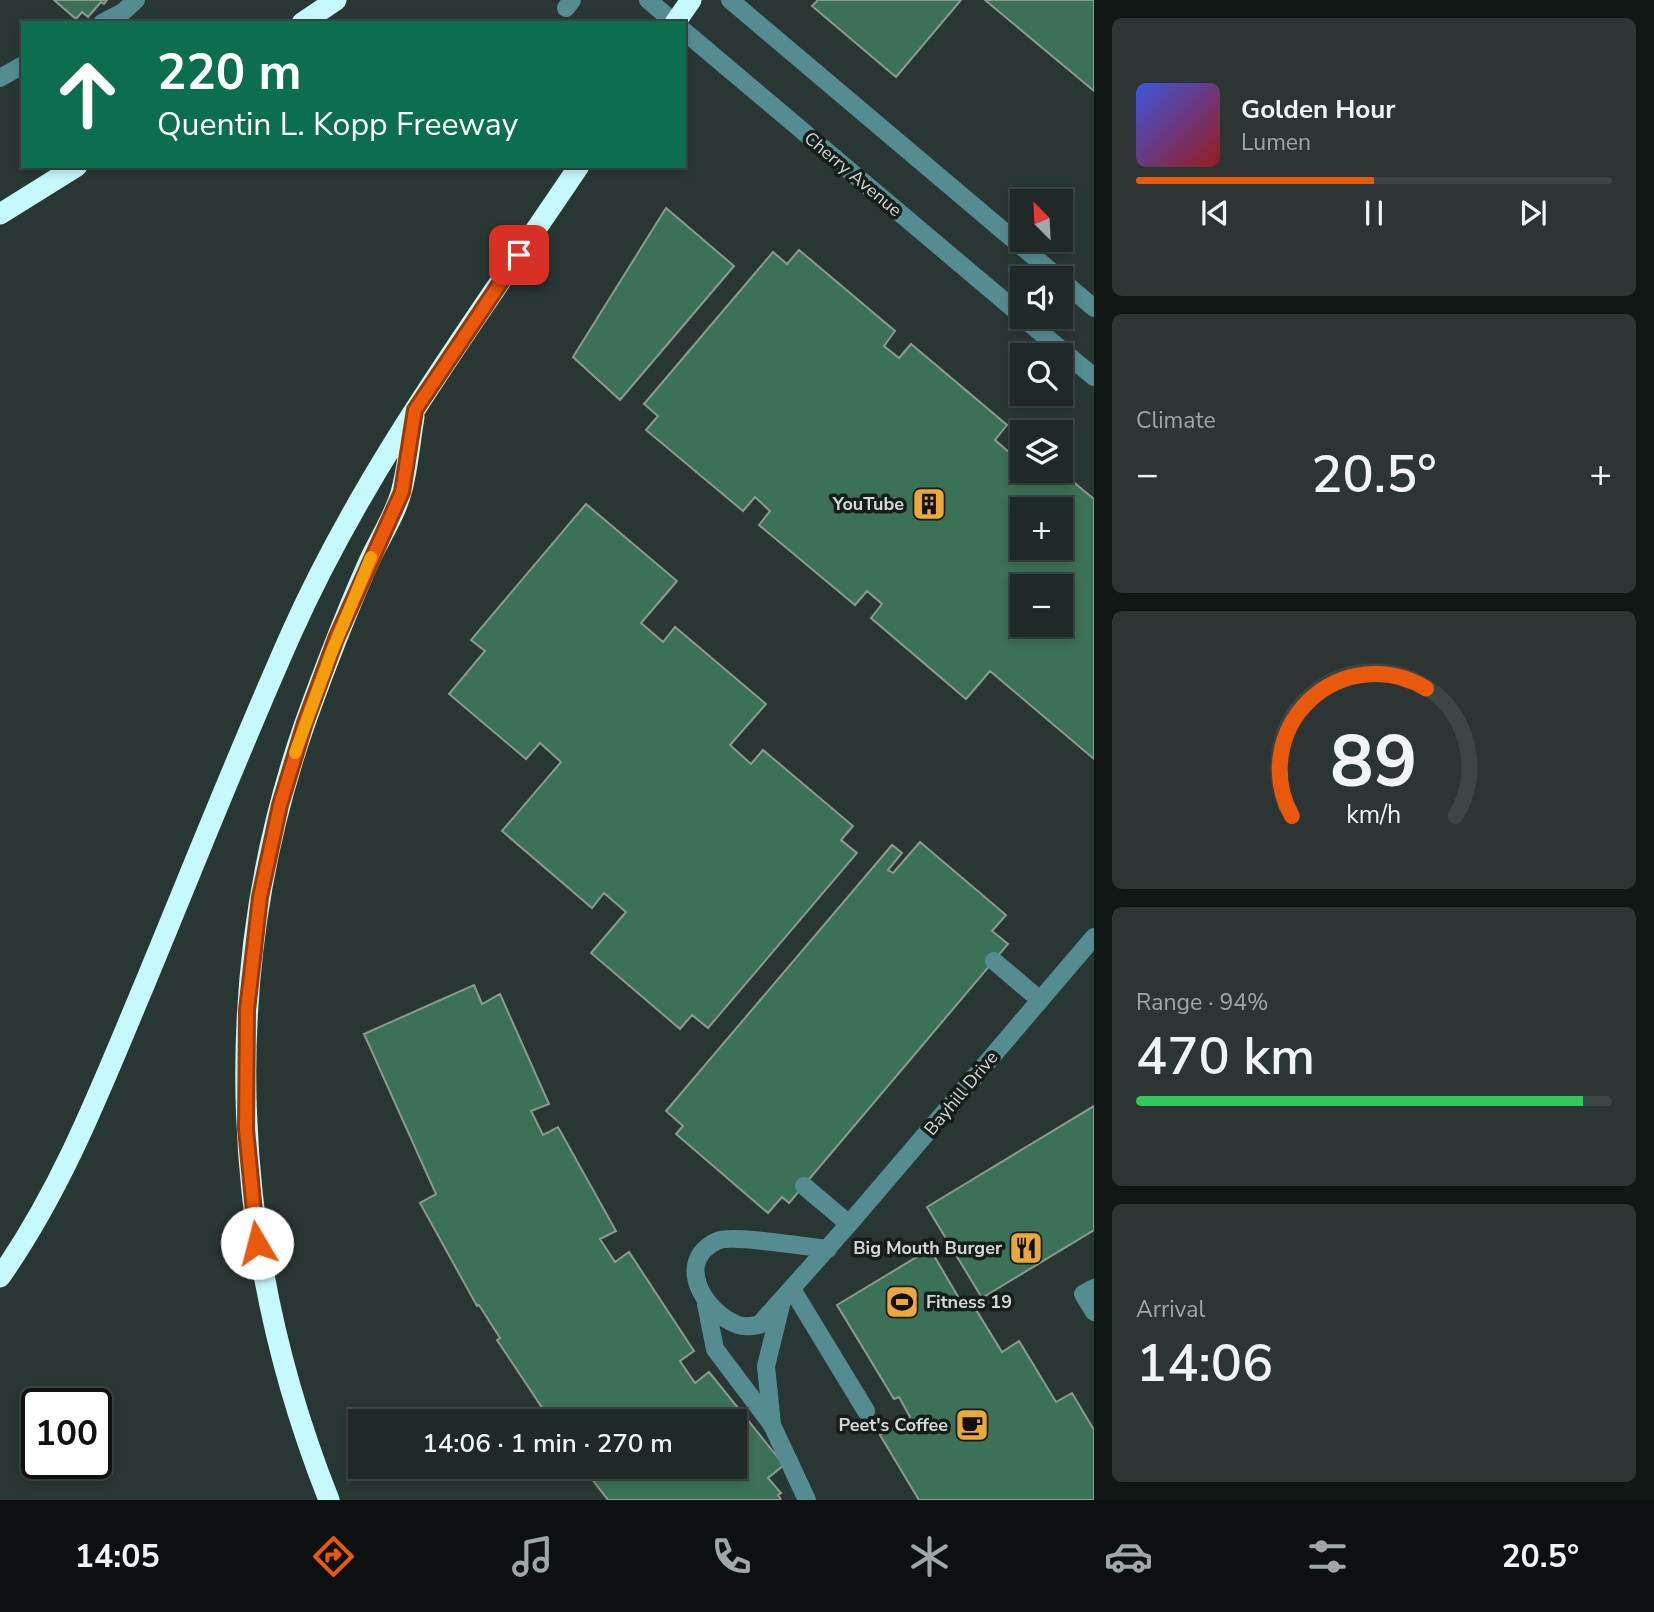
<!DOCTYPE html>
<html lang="en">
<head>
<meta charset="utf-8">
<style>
  :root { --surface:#1f2927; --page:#2c3533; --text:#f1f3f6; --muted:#a1a6a7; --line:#3c4544; --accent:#ea580c }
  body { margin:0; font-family:"Nunito Sans",sans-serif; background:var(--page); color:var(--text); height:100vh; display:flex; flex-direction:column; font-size:26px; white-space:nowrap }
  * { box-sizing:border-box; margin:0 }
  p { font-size:23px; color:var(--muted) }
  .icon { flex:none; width:38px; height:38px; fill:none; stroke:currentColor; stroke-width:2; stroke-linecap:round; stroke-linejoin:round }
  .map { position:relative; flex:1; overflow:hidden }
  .details { display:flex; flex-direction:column; gap:18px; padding:18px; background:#111715; width:560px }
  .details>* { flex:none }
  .banner { position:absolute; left:21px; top:21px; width:665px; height:147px; border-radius:0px; box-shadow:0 4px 10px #0003,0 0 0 2px var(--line); background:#0b6e4f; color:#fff; overflow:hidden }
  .needle { width:46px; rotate:336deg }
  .buttons { position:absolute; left:1010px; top:189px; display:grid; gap:14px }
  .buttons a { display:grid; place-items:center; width:63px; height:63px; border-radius:0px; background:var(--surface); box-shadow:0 4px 10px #0003,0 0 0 2px var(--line); font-size:35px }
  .speed { position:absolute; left:21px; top:1388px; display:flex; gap:14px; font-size:35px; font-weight:700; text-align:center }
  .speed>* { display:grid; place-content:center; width:91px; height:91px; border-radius:50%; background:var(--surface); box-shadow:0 4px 10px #0003,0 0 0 2px var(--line); line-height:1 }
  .speed .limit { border:4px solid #111; border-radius:10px; background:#fff; color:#111 }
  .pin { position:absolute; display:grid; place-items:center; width:60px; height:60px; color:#fff; margin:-30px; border-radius:14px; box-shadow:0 4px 10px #0006 }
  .me { position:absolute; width:77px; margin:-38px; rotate:352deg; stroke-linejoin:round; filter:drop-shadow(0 0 5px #0008) }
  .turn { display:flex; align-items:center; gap:24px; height:147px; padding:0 21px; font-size:32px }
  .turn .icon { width:91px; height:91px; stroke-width:2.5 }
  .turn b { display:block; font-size:49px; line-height:60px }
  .big { font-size:52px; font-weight:600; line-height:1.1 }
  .details .widget { flex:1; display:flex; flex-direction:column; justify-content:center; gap:10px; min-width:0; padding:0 24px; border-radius:10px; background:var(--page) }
  .details .dial { align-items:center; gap:0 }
  .dial svg { height:182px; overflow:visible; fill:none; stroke:var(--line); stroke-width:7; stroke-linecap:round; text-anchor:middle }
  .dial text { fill:var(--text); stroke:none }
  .song { display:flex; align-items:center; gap:21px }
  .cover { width:84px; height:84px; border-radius:10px; background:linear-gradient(135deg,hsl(230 70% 55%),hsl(0 70% 35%)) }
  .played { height:7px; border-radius:4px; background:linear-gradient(90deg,var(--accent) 50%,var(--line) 50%) }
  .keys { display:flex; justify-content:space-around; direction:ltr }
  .heat { display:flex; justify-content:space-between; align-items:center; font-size:38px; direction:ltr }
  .charge { height:10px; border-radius:5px; background:linear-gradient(90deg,#34c759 94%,var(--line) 0) }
  .trip { position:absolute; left:348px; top:1409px; width:399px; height:70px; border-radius:0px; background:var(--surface); box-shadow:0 4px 10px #0003,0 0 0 2px var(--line); font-weight:600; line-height:70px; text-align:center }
  .tabs { display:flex; height:112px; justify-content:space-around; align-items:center; background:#0c1010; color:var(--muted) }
  .tabs .icon { width:49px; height:49px }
  .tabs .current { color:var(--accent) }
  .tabs b { font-size:32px; color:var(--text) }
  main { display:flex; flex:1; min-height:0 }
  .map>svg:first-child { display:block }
  .building { fill:#3b7156; stroke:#8c9991; stroke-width:2; fill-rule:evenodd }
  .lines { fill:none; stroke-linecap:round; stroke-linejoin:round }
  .minor { stroke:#548c91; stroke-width:18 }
  .highway { stroke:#c5f9fd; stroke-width:21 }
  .route-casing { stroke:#983908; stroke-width:18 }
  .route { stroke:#ea580c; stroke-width:12 }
  .slow { stroke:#f59e0b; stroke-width:12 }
  .labels { text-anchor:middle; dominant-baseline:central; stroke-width:7; stroke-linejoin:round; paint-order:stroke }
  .street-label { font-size:18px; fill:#d2dad8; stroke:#171d1b }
  .poi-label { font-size:18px; font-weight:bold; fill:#d2dad8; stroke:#171d1b; text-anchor:end }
</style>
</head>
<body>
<main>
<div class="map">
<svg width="1094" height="1500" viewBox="0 0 1094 1500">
  <rect width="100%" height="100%" fill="#293734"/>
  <path class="building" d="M54,0h53l-3,4 -3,-2 -13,15 -6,-5 -6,7z
    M818,0h143l-65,77 -84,-71z
    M985,0h109v91z
    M666,208l68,58 -114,134 -47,-43z
    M799,250l96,81 -11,15 15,12 12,-14 96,81 -12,15 15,13 12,-13v31h38l34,28v260l-104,-88 -24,28 -95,-81 11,-14 -15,-13 -12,14 -96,-80 11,-14 -15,-14 -12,14 -97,-81 12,-14 -14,-12 129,-152 14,12zM1022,509h38v39h-38zM1022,586h38v39h-38z
    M586,504l91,77 -36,42 22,19 12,-15 91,77 -36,41 21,19 12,-14 90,76 -12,14 16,13 -149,175 -16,-13 -12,14 -89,-76 35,-41 -22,-19 -12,15 -90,-77 59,-69 -21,-19 -14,16 -77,-65 36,-43 -14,-11z
    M920,842l86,73 -14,16 16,13 -219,259 -7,-6 -14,16 -92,-79 7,-8 -17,-15 226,-266 10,8 -14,17 5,3z
    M474,985l8,19 18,-10 49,110 -18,7 12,24 15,-8 58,104 -16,8 15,23 14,-10 65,99 -14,10 15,22 14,-11 75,93 -16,13 13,15 -3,2 3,5h-173l-23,-30 1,-4h149v-45h-184l-54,-81 3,-2 -21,-33 -2,1 -57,-103 16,-9 -72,-160z
    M1094,1106v124l-112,68 -55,-91z
    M930,1249l33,56 7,-5 32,52 17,-11 37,61 16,-9 22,37v70h-175l-39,-65 30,-18 -11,-20 -5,2 -57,-94z"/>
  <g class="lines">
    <path class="minor" d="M648,0l27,23
      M730,0l329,278
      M566,8l6,-8
      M102,23l21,-11 13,-12
      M684,31l338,285
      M0,78l23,-13
      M1060,279l34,29
      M1022,317l72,60
      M994,961l46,39
      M804,1186l45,38
      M828,1249c-21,-2 -97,-15 -111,-8 -44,21 -12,72 21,84 6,2 15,1 21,0l90,-101 245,-287
      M1094,1288l-11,6 11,18
      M792,1289l74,122
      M706,1304l9,45 57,76 35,75
      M772,1425l-6,-59 16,-65"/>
    <path class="highway" d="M302,23l34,-23
      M675,23l16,-23
      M0,214l77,-48
      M0,1277c61,-87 99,-184 140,-282 50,-120 98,-242 151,-361 75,-168 186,-316 288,-468
      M329,1500c-99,-249 -113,-522 -24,-777 19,-53 39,-105 62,-157 10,-24 29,-51 35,-77 6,-23 8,-48 12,-72"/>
  </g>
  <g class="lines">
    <defs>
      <path id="route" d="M257,1243l-11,-114 1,-119 13,-113 20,-92 25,-82 31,-84 66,-147 13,-82 104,-155"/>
    </defs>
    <use href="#route" class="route-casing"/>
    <use href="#route" class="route"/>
    <path class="slow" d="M295,753l36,-99 40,-97"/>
  </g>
  <defs>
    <symbol id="building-square" viewBox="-11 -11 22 22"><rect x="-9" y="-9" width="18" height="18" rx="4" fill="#eda83b" stroke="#171d1b"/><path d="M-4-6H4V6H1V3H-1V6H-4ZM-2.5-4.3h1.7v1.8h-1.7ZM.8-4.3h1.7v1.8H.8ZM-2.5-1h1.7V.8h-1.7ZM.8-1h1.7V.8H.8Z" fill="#111"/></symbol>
    <symbol id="restaurant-square" viewBox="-11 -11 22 22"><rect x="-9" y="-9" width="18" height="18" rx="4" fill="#eda83b" stroke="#171d1b"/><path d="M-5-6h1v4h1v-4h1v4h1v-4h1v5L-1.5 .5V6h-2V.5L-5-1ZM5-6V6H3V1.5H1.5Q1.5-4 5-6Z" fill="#111"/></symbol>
    <symbol id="stadium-square" viewBox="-11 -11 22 22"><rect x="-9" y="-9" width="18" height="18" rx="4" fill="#eda83b" stroke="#171d1b"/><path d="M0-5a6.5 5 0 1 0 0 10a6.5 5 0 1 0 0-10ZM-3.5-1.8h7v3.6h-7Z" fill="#111"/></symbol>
    <symbol id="cafe-square" viewBox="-11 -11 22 22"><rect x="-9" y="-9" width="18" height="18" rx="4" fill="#eda83b" stroke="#171d1b"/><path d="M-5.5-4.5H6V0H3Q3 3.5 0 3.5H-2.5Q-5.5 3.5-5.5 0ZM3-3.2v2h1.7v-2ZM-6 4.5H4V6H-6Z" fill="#111"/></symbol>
  </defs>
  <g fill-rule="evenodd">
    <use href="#building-square" x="910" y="485" width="38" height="38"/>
    <use href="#restaurant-square" x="1007" y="1229" width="38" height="38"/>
    <use href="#stadium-square" x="883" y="1283" width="38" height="38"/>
    <use href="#cafe-square" x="953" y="1406" width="38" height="38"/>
  </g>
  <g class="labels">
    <g class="street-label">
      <text transform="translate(853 174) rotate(40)">Cherry Avenue</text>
      <text transform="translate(961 1093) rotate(-50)">Bayhill Drive</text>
    </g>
    <g class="poi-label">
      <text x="904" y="504">YouTube</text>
      <text x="1002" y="1248">Big Mouth Burger</text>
      <text x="926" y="1302" text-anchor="start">Fitness 19</text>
      <text x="948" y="1425">Peet's Coffee</text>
    </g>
  </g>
</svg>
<div class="buttons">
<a><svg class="needle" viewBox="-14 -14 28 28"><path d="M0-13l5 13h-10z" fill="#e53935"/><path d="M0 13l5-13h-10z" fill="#a1a6a7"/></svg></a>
<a><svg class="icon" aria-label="sound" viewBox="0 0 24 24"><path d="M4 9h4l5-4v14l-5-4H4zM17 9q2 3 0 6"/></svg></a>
<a><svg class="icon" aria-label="search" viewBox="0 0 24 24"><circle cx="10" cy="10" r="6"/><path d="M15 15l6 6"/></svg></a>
<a><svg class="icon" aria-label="layers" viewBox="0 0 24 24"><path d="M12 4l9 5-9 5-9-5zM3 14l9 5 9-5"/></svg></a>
<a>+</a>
<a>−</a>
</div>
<div class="speed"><div class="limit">100</div></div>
<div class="pin" style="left:519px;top:255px;background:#d93025"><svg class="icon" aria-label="arrive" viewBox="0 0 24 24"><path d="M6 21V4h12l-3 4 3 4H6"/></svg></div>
<svg class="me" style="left:257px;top:1243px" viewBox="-20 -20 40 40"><circle r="19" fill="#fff"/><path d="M0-13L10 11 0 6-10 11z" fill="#ea580c"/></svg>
<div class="trip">14:06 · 1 min · 270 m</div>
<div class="banner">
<div class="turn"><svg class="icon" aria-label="ahead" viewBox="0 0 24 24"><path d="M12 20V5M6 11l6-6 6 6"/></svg><div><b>220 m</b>Quentin L. Kopp Freeway</div></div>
</div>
</div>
<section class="details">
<div class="widget">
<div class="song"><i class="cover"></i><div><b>Golden Hour</b><p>Lumen</p></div></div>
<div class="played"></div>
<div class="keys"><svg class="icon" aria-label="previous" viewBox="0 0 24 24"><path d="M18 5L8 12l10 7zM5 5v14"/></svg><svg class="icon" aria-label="pause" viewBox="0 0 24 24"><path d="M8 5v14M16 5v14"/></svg><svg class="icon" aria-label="next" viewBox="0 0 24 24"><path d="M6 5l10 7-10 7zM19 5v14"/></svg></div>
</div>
<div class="widget"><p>Climate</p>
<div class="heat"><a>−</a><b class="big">20.5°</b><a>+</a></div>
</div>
<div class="widget dial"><svg viewBox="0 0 100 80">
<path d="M14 69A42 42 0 1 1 86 69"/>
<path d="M14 69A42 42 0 0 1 73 13" stroke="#ea580c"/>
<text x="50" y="56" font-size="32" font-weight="700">89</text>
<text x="50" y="72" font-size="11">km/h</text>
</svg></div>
<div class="widget"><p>Range · 94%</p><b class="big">470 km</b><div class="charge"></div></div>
<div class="widget"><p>Arrival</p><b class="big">14:06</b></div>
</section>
</main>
<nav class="tabs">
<b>14:05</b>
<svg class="icon current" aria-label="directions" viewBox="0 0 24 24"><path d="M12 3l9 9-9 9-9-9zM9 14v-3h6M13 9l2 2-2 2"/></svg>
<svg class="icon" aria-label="music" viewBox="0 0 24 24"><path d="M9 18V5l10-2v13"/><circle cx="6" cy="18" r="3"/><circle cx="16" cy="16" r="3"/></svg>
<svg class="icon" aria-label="phone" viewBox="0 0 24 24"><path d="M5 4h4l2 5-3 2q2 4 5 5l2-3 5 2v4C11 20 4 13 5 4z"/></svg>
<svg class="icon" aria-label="climate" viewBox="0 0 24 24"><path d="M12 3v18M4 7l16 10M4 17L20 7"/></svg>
<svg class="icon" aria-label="car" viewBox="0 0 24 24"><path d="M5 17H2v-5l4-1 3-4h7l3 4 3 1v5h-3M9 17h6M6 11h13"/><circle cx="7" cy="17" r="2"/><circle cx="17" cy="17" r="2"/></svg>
<svg class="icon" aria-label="filters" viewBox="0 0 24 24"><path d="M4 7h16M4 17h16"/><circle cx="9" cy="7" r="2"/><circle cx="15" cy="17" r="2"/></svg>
<b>20.5°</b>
</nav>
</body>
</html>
